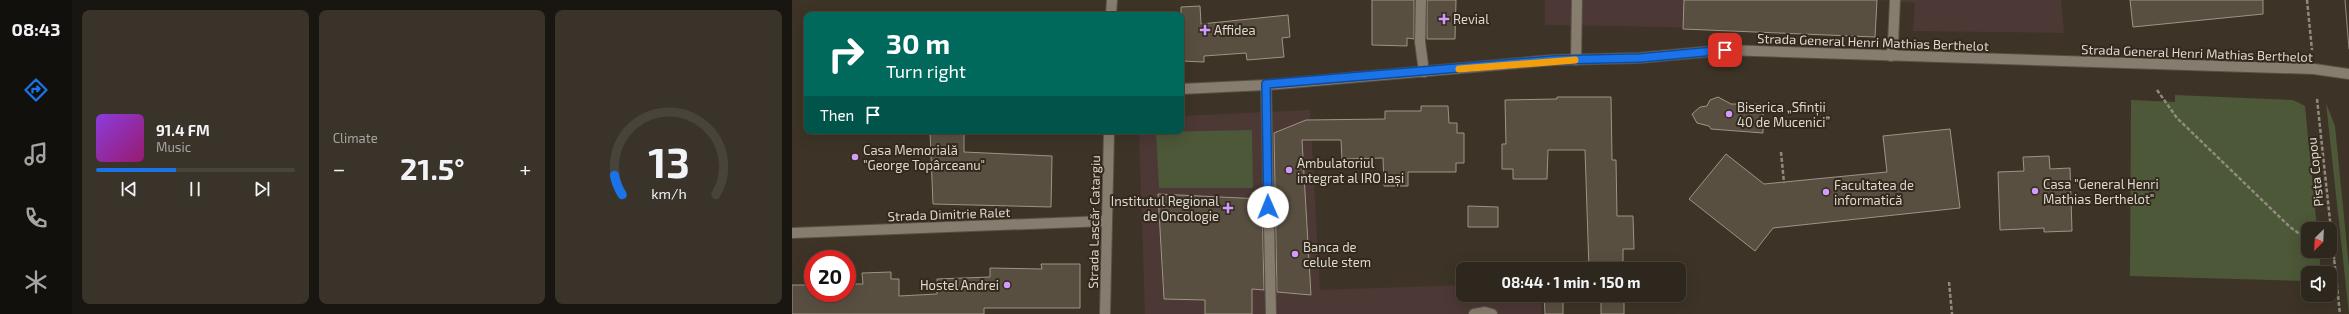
<!DOCTYPE html>
<html lang="en">
<head>
<meta charset="utf-8">
<style>
  :root { --surface:#2e271d; --page:#3a332a; --text:#f1f3f6; --muted:#a7a5a4; --line:#49443b; --accent:#1a73e8 }
  body { margin:0; font-family:"Exo 2",sans-serif; background:var(--page); color:var(--text); height:100vh; display:flex; flex-direction:column; font-size:15px; white-space:nowrap }
  * { box-sizing:border-box; margin:0 }
  p { font-size:13px; color:var(--muted) }
  .icon { flex:none; width:22px; height:22px; fill:none; stroke:currentColor; stroke-width:2; stroke-linecap:round; stroke-linejoin:round }
  .map { position:relative; flex:1; overflow:hidden }
  .panel { display:flex; flex-direction:column; gap:10px; padding:10px; background:#191510; width:720px }
  .panel>* { flex:none }
  .banner { position:absolute; left:12px; top:12px; width:380px; height:122px; border-radius:8px; box-shadow:0 4px 16px #0002,0 0 0 1px var(--line); background:#00695c; color:#fff; overflow:hidden }
  .needle { width:26px; rotate:204deg }
  .controls { position:absolute; left:1509px; top:222px; display:grid; gap:8px }
  .controls a { display:grid; place-items:center; width:36px; height:36px; border-radius:8px; background:var(--surface); box-shadow:0 4px 16px #0002,0 0 0 1px var(--line); font-size:20px }
  .speed { position:absolute; left:12px; top:250px; display:flex; gap:8px; font-size:20px; font-weight:700; text-align:center }
  .speed>* { display:grid; place-content:center; width:52px; height:52px; border-radius:50%; background:var(--surface); box-shadow:0 4px 16px #0002,0 0 0 1px var(--line); line-height:1 }
  .speed .limit { border:6px solid #d22; background:#fff; color:#111 }
  .pin { position:absolute; display:grid; place-items:center; width:34px; height:34px; color:#fff; margin:-17px; border-radius:8px; box-shadow:0 2px 6px #0006 }
  .me { position:absolute; width:44px; margin:-22px; rotate:359deg; stroke-linejoin:round; filter:drop-shadow(0 0 3px #0008) }
  .turn { display:flex; align-items:center; gap:14px; height:84px; padding:0 16px; font-size:18px }
  .turn .icon { width:52px; height:52px; stroke-width:2.5 }
  .turn b { display:block; font-size:28px; line-height:34px }
  .then { display:flex; align-items:center; height:38px; padding:0 16px; background:#0003; gap:8px; font-size:15px }
  .big { font-size:30px; font-weight:700; line-height:1.1 }
  .panel .card { flex:1; display:flex; flex-direction:column; justify-content:center; gap:6px; min-width:0; padding:0 14px; border-radius:8px; background:var(--page) }
  .panel .dial { align-items:center; gap:0 }
  .dial svg { height:104px; overflow:visible; fill:none; stroke:var(--line); stroke-width:7; stroke-linecap:round; text-anchor:middle }
  .dial text { fill:var(--text); stroke:none }
  .song { display:flex; align-items:center; gap:12px }
  .cover { width:48px; height:48px; border-radius:6px; background:linear-gradient(135deg,hsl(270 70% 55%),hsl(320 70% 35%)) }
  .played { height:4px; border-radius:2px; background:linear-gradient(90deg,var(--accent) 40%,var(--line) 40%) }
  .keys { display:flex; justify-content:space-around; direction:ltr }
  .heat { display:flex; justify-content:space-between; align-items:center; font-size:22px; direction:ltr }
  .panel .tiles { flex:1; display:grid; gap:10px; grid-template-columns:repeat(3,1fr) }
  .trip { position:absolute; left:664px; top:262px; width:230px; height:40px; border-radius:8px; background:var(--surface); box-shadow:0 4px 16px #0002,0 0 0 1px var(--line); font-weight:700; line-height:40px; text-align:center }
  main { display:flex; flex:1; min-height:0 }
  .tab-bar { display:flex; flex-direction:column; width:72px; justify-content:space-around; align-items:center; background:#12100c; color:var(--muted) }
  .tab-bar .icon { width:28px; height:28px }
  .tab-bar .selected { color:var(--accent) }
  .tab-bar b { font-size:18px; color:var(--text) }
  .map>svg:first-child { display:block }
  .medical { fill:#4c3835 }
  .green { fill:#4c5838 }
  .building { fill:#594f41; stroke:#9e9484 }
  .lines { fill:none; stroke-linecap:round; stroke-linejoin:round }
  .lane-casing { stroke:#585145; stroke-width:12 }
  .street-casing { stroke:#585145; stroke-width:12 }
  .secondary-casing { stroke:#585145; stroke-width:12 }
  .path { stroke:#918a7f; stroke-width:2.5; stroke-dasharray:4 2; stroke-linecap:butt }
  .lane { stroke:#877d6e; stroke-width:10 }
  .street { stroke:#877d6e; stroke-width:10 }
  .secondary { stroke:#877d6e; stroke-width:10 }
  .tram { stroke:#928b80; stroke-width:1 }
  .route-casing { stroke:#114b97; stroke-width:10 }
  .route { stroke:#1a73e8; stroke-width:7 }
  .slow { stroke:#f59e0b; stroke-width:7 }
  .poi-dot { fill:#d39cfc; stroke:#332a1d; stroke-width:1.5 }
  .labels { text-anchor:middle; dominant-baseline:central; stroke-width:4; stroke-linejoin:round; paint-order:stroke }
  .poi-label { font-size:13px; fill:#ded9d0; stroke:#332a1d; text-anchor:start }
  .street-label { font-size:13px; fill:#ded9d0; stroke:#332a1d }
</style>
</head>
<body>
<main>
<nav class="tab-bar">
<b>08:43</b>
<svg class="icon selected" aria-label="directions" viewBox="0 0 24 24"><path d="M12 3l9 9-9 9-9-9zM9 14v-3h6M13 9l2 2-2 2"/></svg>
<svg class="icon" aria-label="music" viewBox="0 0 24 24"><path d="M9 18V5l10-2v13"/><circle cx="6" cy="18" r="3"/><circle cx="16" cy="16" r="3"/></svg>
<svg class="icon" aria-label="phone" viewBox="0 0 24 24"><path d="M5 4h4l2 5-3 2q2 4 5 5l2-3 5 2v4C11 20 4 13 5 4z"/></svg>
<svg class="icon" aria-label="climate" viewBox="0 0 24 24"><path d="M12 3v18M4 7l16 10M4 17L20 7"/></svg>
</nav>
<section class="panel">
<div class="tiles">
<div class="card">
<div class="song"><i class="cover"></i><div><b>91.4 FM</b><p>Music</p></div></div>
<div class="played"></div>
<div class="keys"><svg class="icon" aria-label="previous" viewBox="0 0 24 24"><path d="M18 5L8 12l10 7zM5 5v14"/></svg><svg class="icon" aria-label="pause" viewBox="0 0 24 24"><path d="M8 5v14M16 5v14"/></svg><svg class="icon" aria-label="next" viewBox="0 0 24 24"><path d="M6 5l10 7-10 7zM19 5v14"/></svg></div>
</div>
<div class="card"><p>Climate</p>
<div class="heat"><a>−</a><b class="big">21.5°</b><a>+</a></div>
</div>
<div class="card dial"><svg viewBox="0 0 100 80">
<path d="M14 69A42 42 0 1 1 86 69"/>
<path d="M14 69A42 42 0 0 1 8 54" stroke="#1a73e8"/>
<text x="50" y="56" font-size="32" font-weight="700">13</text>
<text x="50" y="72" font-size="11">km/h</text>
</svg></div>
</div>
</section>
<div class="map">
<svg width="1557" height="314" viewBox="0 0 1557 314">
  <rect width="100%" height="100%" fill="#3d3427"/>
  <path class="medical" d="M753,0h516l3,33 -151,-2 2,-28 -38,-3 -2,37 -209,-10 -121,-2z
    M518,110l10,180 143,-5v10h78l1,19h-397l-6,-183h42v-15z"/>
  <path class="green" d="M1383,95l118,5 12,6 12,123h-9v22h11l2,22h-13v8l-178,-5 1,-176 44,2z
    M1534,103l9,23 14,141v47z
    M460,130l1,58h-94l-3,-56z"/>
  <path class="building" d="M580,0h42v39l-7,-1v8l-35,-1z
    M635,0h29l-1,39h-28z
    M892,0h193l-2,37 -192,-8z
    M1338,0h133v14l-130,13z
    M408,6l1,18 87,-9 2,22 -8,1 2,19 -37,3 -1,-7 -42,3v6l-23,-1v-54z
    M765,97h54l1,63h4l1,56h16l1,33h-11v20h-34l-4,-119h-37l-1,29h-34v-10h-11v-25h4l-1,-44 52,-1z
    M926,97l13,7h32v29l-52,-4 -2,-3 -12,-3 -5,-9 8,-7 7,-1 3,-6z
    M629,106h27l1,17h8v10h7v30h-8v9h-48v14h-24l-1,-28 -41,1 -1,-19h-39l9,155 -34,-3 -3,-159 32,-13 79,-1v-8h36z
    M1158,129l10,79 -187,20 -18,23 -66,-52 37,-45 38,30 123,-12 -4,-36z
    M138,131h34v21l88,4 -1,51 -118,-3z
    M1257,156l1,13 20,-1 2,63 -28,1v-4l-44,2 -2,-58 26,-1 -1,-14z
    M366,194l104,5 2,91 -12,-1v25h-47v-14l-41,-1z
    M676,206l30,1v20h-30z
    M249,264h39v44h-96v6h-192v-29h21v8h34v-9h16l-1,-11 29,-1v7h8v17l38,-2v-15l53,-2v-9l52,1z
    M752,295h19v19h-18z
    M809,295h23v19h-23z"/>
  <g class="lines">
    <defs>
      <path id="lane" d="M629,0l-1,42 4,30
        M1099,56l2,-12 2,-44
        M784,60l1,-60
        M474,85l5,229
        M682,314l11,-2 7,2"/>
      <path id="street" d="M0,233l314,-12"/>
      <path id="secondary" d="M319,15l1,-15
        M389,89l85,-4 288,-25 85,-2 86,-8 589,19 35,5
        M313,314l4,-183"/>
    </defs>
    <use href="#lane" class="lane-casing"/>
    <use href="#street" class="street-casing"/>
    <use href="#secondary" class="secondary-casing"/>
    <path class="path" d="M1515,0l5,50
      M1365,90l20,28 113,109 18,13
      M1525,99l23,215
      M989,152l3,31
      M1532,251l11,8
      M1157,282l3,32"/>
    <use href="#lane" class="lane"/>
    <use href="#street" class="street"/>
    <use href="#secondary" class="secondary"/>
    <path class="tram" d="M1553,0l4,49"/>
  </g>
  <g class="lines">
    <defs>
      <path id="route" d="M476,207l-2,-123 288,-24 86,-2 85,-8"/>
    </defs>
    <use href="#route" class="route-casing"/>
    <use href="#route" class="route"/>
    <path class="slow" d="M667,69l116,-9"/>
  </g>
  <g class="poi-dot">
    <path d="M650 13h4v4h4v4h-4v4h-4v-4h-4v-4h4z"/>
    <path d="M411 24h4v4h4v4h-4v4h-4v-4h-4v-4h4z"/>
    <circle cx="937" cy="114" r="4"/>
    <circle cx="63" cy="157" r="4"/>
    <circle cx="497" cy="170" r="4"/>
    <circle cx="1243" cy="191" r="4"/>
    <circle cx="1034" cy="192" r="4"/>
    <path d="M434 202h4v4h4v4h-4v4h-4v-4h-4v-4h4z"/>
    <circle cx="503" cy="254" r="4"/>
    <circle cx="215" cy="285" r="4"/>
  </g>
  <g class="labels">
    <g class="poi-label">
      <text x="661" y="19">Revial</text>
      <text x="422" y="30">Affidea</text>
      <text x="945" y="107">Biserica „Sfinții<tspan x="945" dy="15">40 de Mucenici”</tspan></text>
      <text x="71" y="150">Casa Memorială<tspan x="71" dy="15">"George Topârceanu"</tspan></text>
      <text x="505" y="163">Ambulatoriul<tspan x="505" dy="15">integrat al IRO Iași</tspan></text>
      <text x="1251" y="184">Casa "General Henri<tspan x="1251" dy="15">Mathias Berthelot"</tspan></text>
      <text x="1042" y="185">Facultatea de<tspan x="1042" dy="15">informatică</tspan></text>
      <text x="427" y="201" text-anchor="end">Institutul Regional<tspan x="427" dy="15">de Oncologie</tspan></text>
      <text x="511" y="247">Banca de<tspan x="511" dy="15">celule stem</tspan></text>
      <text x="207" y="285" text-anchor="end">Hostel Andrei</text>
    </g>
    <g class="street-label">
      <text transform="translate(1081 42) rotate(2)">Strada General Henri Mathias Berthelot</text>
      <text transform="translate(1405 53) rotate(2)">Strada General Henri Mathias Berthelot</text>
      <text transform="translate(1523 172) rotate(-96)">Pista Copou</text>
      <text transform="translate(157 214) rotate(-2)">Strada Dimitrie Ralet</text>
      <text transform="translate(302 222) rotate(-89)">Strada Lascăr Catargiu</text>
    </g>
  </g>
</svg>
<div class="controls">
<a><svg class="needle" viewBox="-14 -14 28 28"><path d="M0-13l5 13h-10z" fill="#e53935"/><path d="M0 13l5-13h-10z" fill="#a7a5a4"/></svg></a>
<a><svg class="icon" aria-label="sound" viewBox="0 0 24 24"><path d="M4 9h4l5-4v14l-5-4H4zM17 9q2 3 0 6"/></svg></a>
</div>
<div class="speed"><div class="limit">20</div></div>
<div class="pin" style="left:933px;top:50px;background:#d93025"><svg class="icon" aria-label="arrive" viewBox="0 0 24 24"><path d="M6 21V4h12l-3 4 3 4H6"/></svg></div>
<svg class="me" style="left:476px;top:207px" viewBox="-20 -20 40 40"><circle r="19" fill="#fff"/><path d="M0-13L10 11 0 6-10 11z" fill="#1a73e8"/></svg>
<div class="trip">08:44 · 1 min · 150 m</div>
<div class="banner">
<div class="turn"><svg class="icon" aria-label="right" viewBox="0 0 24 24"><path d="M7 20v-9h11M14 6l5 5-5 5"/></svg><div><b>30 m</b>Turn right</div></div>
<div class="then">Then<svg class="icon" aria-label="arrive" viewBox="0 0 24 24"><path d="M6 21V4h12l-3 4 3 4H6"/></svg></div>
</div>
</div>
</main>
</body>
</html>
